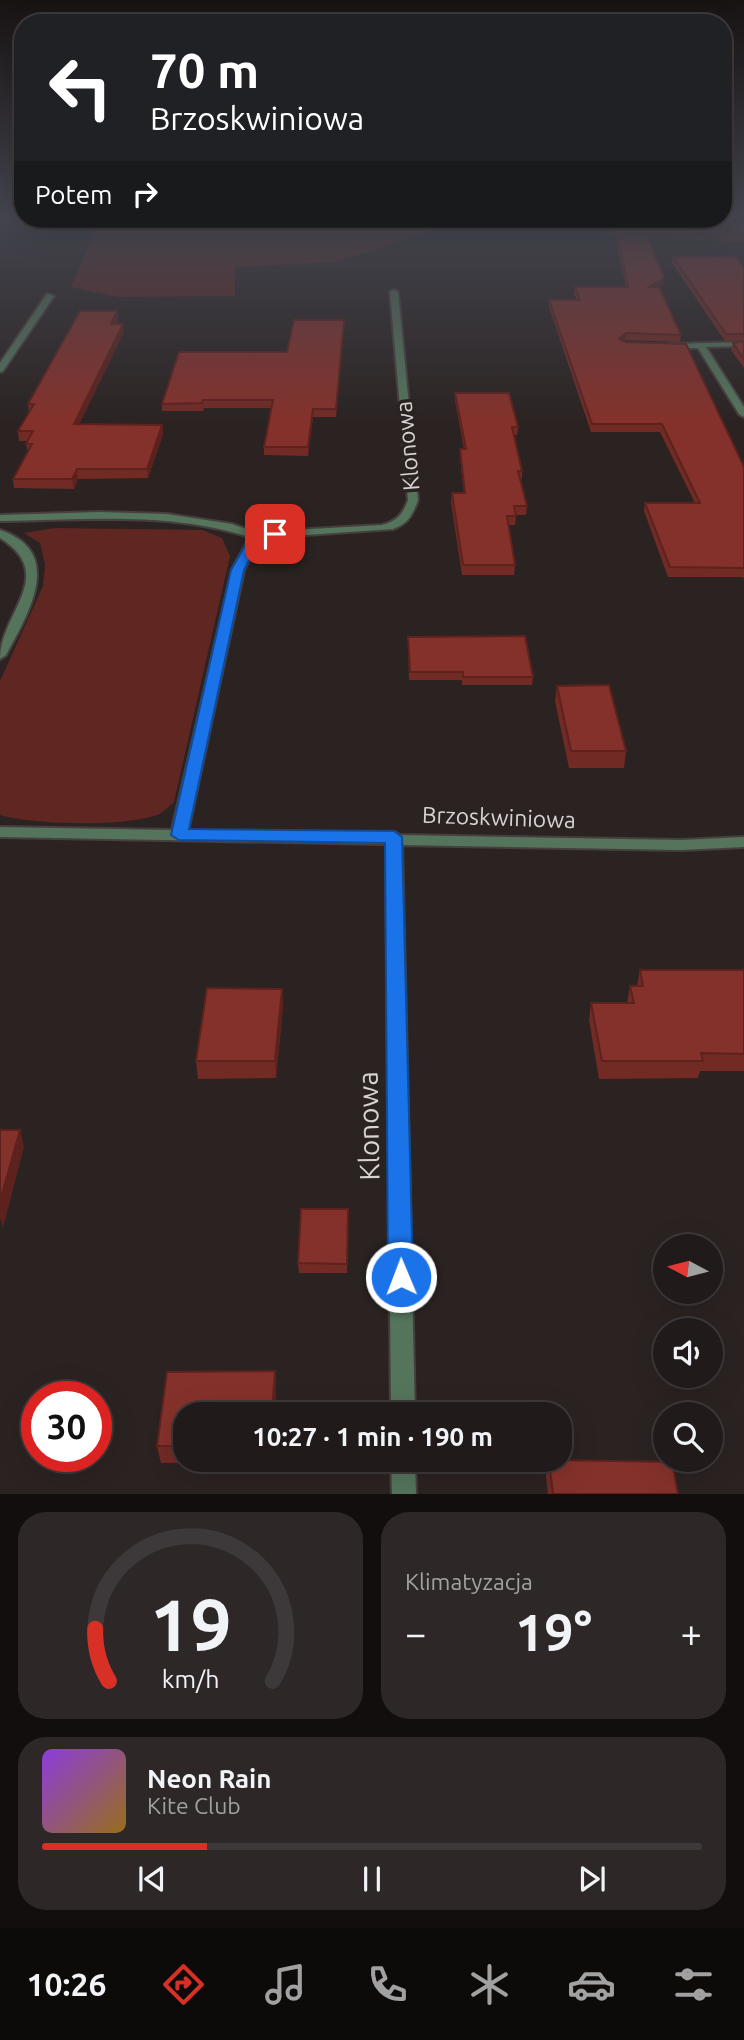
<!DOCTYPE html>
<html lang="pl">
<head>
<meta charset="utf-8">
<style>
  :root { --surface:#201a1a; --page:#2d2727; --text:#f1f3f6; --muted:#a2a1a2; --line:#3d3839; --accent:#d93025 }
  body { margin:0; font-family:Ubuntu,sans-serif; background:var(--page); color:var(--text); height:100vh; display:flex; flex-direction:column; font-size:26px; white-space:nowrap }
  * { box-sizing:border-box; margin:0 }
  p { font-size:23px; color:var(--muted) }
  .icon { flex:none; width:38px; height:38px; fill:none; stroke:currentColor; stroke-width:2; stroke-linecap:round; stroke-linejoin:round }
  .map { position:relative; height:1494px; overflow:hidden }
  .sheet { display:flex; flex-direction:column; gap:18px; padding:18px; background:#120e0e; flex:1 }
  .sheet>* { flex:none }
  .guide { position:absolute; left:14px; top:14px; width:718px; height:214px; border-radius:28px; box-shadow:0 7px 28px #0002,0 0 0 2px var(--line); background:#202124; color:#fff; overflow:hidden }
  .needle { width:46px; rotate:277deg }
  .buttons { position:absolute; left:653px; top:1234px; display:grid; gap:14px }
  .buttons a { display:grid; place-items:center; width:70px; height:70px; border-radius:50%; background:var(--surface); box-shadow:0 7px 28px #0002,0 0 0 2px var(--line); font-size:35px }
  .speed { position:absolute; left:21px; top:1381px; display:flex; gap:14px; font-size:35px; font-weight:700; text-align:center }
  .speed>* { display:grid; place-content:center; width:91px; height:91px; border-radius:50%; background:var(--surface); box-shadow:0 7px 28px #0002,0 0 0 2px var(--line); line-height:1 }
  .speed .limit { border:10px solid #d22; background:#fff; color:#111 }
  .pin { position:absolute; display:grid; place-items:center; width:60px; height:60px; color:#fff; margin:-30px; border-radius:14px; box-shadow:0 4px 10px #0006 }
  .me { position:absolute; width:77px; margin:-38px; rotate:359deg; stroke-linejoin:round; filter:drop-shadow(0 0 5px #0008) }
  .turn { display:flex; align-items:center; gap:24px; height:147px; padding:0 21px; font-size:32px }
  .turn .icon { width:91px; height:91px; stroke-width:2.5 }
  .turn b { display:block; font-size:49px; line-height:60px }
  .then { display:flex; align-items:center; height:66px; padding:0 21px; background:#0003; gap:14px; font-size:26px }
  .big { font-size:52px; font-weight:700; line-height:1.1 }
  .sheet .widget { flex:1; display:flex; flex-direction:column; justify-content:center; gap:10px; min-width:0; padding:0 24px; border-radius:28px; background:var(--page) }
  .sheet .dial { align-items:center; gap:0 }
  .dial svg { height:182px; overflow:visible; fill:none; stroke:var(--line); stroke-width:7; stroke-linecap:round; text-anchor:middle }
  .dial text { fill:var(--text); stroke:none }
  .song { display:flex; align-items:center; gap:21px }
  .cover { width:84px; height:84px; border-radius:10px; background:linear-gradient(135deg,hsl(270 70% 55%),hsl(40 70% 35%)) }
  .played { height:7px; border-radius:4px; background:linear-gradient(90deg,var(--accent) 25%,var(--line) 25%) }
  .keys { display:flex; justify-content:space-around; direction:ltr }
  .heat { display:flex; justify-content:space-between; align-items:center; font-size:38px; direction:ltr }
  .sheet .tiles { flex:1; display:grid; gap:18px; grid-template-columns:1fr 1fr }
  .widget:last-child { grid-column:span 2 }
  .trip { position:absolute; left:173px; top:1402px; width:399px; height:70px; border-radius:28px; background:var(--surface); box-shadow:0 7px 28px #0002,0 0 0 2px var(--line); font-weight:700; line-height:70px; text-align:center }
  .tabs { display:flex; height:112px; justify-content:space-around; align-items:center; background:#0d0a0a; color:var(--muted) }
  .tabs .icon { width:49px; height:49px }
  .tabs .current { color:var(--accent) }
  .tabs b { font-size:32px; color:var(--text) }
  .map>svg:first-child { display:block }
  .green { fill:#5f2622 }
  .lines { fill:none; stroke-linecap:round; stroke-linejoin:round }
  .street-casing { stroke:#473f3e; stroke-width:4 }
  .street { fill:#55745c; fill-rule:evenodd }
  .wall { fill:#722a25 }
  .shaded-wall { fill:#5d221e }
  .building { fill:#85312b; stroke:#5d221e; stroke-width:2 }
  .route { fill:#1a73e8; stroke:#114b97; stroke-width:2 }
  .labels { text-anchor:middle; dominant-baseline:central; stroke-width:7; stroke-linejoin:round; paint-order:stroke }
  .street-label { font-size:23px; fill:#d8d2d2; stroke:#2b2322 }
  .near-street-label { font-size:28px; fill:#d8d2d2; stroke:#2b2322 }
</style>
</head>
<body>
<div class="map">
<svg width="744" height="1494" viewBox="0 0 744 1494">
  <rect width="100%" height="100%" fill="#2b2322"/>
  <path class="green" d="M723,215h21v27l-145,-6 19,-7 3,-9 -11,-1h113z
    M100,219h338l5,8 -107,35 -101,5v29l-118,1 -46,-10z
    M55,528l147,2 20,8 8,18 -56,246c-5,4 -11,11 -17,13 -34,12 -123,10 -157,0v-134l43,-95 2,-22 -5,-21 -16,-10z"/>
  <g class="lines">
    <defs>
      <path id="street" d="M394,290l4,2 20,208c-5,14 -10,24 -25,29l-116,8 -22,11 -11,22 -56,261 200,3 6,-2 6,3 281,5 63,-3v10l-63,3 -279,-5 13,569h-24l-5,-570 -386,-7v-10l172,3 60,-260 14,-26 9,-5c-82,-28 -169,-19 -255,-18v-6l99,-3 68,2 65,10 32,11 11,-4 107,-6c15,-4 21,-11 26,-25l-18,-208z
        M47,294l7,2 -51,75 -3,1v-9z
        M744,342v4l-38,1 38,60v10l-5,-3 -41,-66h-29l-4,-2 4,-2z
        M0,530c66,22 28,84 6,125l-6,4c0,-46 59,-84 0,-121z
        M391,1460h24l1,34h-24z"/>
    </defs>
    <use href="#street" class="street-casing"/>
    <use href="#street" class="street"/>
  </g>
  <path class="wall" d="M618,238l46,40 -1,7 -4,2 22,48 -1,7 -55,-2 -1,1 120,126v112l-1,-2h-75l-24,-66 1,-8h50l-35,-71h-69l-42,-125v-7h28l-3,-6 1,-7h51l-9,-43z
    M673,257l71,10v73l-19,1 -53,-78z
    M117,311l1,8 -2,5 8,8 -45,92 83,1 1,9 -15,44 -70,1 -4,10 -60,-1 -1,-9 15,-28 -2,-7 2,-3h-9l-1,-10 11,-19 -1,-8z
    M344,327l-8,90h-23l-5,39 -44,-1v-8l7,-39h-67l-1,3h-41v-7z
    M744,341v27l-13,-18 2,-7z
    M455,393l63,34 -1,8h-3l8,36v8h-2l7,27 -1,9h-10l-1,10h-7l7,40 -1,10h-52l-11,-73 1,-9h12l-4,-35v-9h4l-9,-48z
    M408,645l125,32 -1,8h-70v-5h-53z
    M557,686l69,65 -2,17h-55l-14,-67z
    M640,970h104v101h-44l-2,7 -99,1 -10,-59 2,-17h36l3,-17h7z
    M282,989l1,18 -7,71 -78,1 -2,-18z
    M348,1218l-1,55h-48l-1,-10z
    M275,1371l1,17 -1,26h-89v46h86v2l-111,1 -4,-17 10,-74z
    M549,1460l129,34h-130l-2,-18z"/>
  <path class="shaded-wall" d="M664,278l-1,7 -15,8 1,-6z
    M117,311l1,8 -6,13 -1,-8z
    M344,320v7l-8,90v-8z
    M123,324l1,8 -49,101 -1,-9z
    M626,333l-1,7 -6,6v-7z
    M313,409v8l-5,39v-9z
    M162,425l1,9 -15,44 -1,-9z
    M77,469l1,10 -4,10 -2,-10z
    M282,989l1,18 -7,71 -1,-17z
    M20,1130l4,17 -21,81 -3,-10v-17z
    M275,1371l1,17 -1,26h-3z"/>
  <path class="building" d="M618,238h30l16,40 -15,9h10l22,48 -55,-2 -7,6 7,3 60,2 58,123v101l-74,-1 -25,-64h55l-38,-79h-70l-43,-124h31l-5,-13h53z
    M673,257h63l8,10v67h-18z
    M80,311h37l-6,13h12l-49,100 88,1 -15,44h-70l-5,10h-59l19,-35h-6l7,-13h-15l16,-27h-6z
    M294,320h50l-8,89h-23l-5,38h-44l9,-47h-70l-1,3 -40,1 17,-52h108z
    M744,341v18l-11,-16z
    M455,393h54l9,34h-6l10,44h-4l9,35h-13l2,10h-9l8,49h-52l-11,-72h13l-5,-44h6z
    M525,636l8,41h-70v-5h-53l-2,-35z
    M609,685l17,66h-55l-14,-65z
    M640,970h104v84l-43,-1 2,8h-101l-11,-58h43l-4,-17h13z
    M207,988l75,1 -7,72h-79z
    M0,1130h20l-20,71z
    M301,1209h47l-1,55 -49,-1z
    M275,1371l-3,43h-86v32h-29l10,-74z
    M549,1460l123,2 6,32h-125z"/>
  <linearGradient id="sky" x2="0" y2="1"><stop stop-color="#181313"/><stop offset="0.51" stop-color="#44454f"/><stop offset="1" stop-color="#44454f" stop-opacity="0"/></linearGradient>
  <rect width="744" height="424" fill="url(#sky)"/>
  <path class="route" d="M275,530l7,4 -2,3 -25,12 -11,21 -55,259 205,2 8,6 11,440 -4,8 -8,3 -9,-3 -4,-8 -3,-434 -206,-3 -8,-5 60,-265 15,-26z"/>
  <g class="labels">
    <g class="street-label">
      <text transform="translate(407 446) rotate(-95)">Klonowa</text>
      <text transform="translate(499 817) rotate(2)">Brzoskwiniowa</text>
    </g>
    <g class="near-street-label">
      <text transform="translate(368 1126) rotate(-91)">Klonowa</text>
    </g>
  </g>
</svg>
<div class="buttons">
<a><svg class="needle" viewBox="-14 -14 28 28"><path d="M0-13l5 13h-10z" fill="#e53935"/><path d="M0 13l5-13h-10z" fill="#a2a1a2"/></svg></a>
<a><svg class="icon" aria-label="sound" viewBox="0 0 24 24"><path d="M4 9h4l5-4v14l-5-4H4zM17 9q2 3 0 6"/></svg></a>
<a><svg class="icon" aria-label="search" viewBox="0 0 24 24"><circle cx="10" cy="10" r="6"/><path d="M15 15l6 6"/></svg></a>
</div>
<div class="speed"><div class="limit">30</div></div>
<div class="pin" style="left:275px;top:534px;background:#d93025"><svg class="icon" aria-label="arrive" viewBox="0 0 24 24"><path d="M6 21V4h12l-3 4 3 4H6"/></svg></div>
<svg class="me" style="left:401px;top:1277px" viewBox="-20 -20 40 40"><circle r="17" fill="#1a73e8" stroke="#fff" stroke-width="3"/><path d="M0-11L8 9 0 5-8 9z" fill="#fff"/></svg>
<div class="trip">10:27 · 1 min · 190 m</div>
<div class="guide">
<div class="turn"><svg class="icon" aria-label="left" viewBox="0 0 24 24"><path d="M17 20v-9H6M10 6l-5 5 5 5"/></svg><div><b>70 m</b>Brzoskwiniowa</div></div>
<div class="then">Potem<svg class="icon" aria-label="right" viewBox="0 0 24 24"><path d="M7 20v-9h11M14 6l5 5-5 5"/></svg></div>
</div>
</div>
<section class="sheet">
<div class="tiles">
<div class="widget dial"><svg viewBox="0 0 100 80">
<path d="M14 69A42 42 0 1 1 86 69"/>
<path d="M14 69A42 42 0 0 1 8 46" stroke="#d93025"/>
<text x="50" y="56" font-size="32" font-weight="700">19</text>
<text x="50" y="72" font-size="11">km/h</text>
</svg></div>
<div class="widget"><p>Klimatyzacja</p>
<div class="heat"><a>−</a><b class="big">19°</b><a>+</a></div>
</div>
<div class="widget">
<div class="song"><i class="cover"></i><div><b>Neon Rain</b><p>Kite Club</p></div></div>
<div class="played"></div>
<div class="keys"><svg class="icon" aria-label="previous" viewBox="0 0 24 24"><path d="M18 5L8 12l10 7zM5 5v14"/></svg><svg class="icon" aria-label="pause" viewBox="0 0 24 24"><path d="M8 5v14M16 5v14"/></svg><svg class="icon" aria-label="next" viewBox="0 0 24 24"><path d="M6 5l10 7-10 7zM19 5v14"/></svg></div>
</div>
</div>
</section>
<nav class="tabs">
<b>10:26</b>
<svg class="icon current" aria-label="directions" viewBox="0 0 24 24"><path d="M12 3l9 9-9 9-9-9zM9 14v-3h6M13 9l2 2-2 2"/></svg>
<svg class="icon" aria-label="music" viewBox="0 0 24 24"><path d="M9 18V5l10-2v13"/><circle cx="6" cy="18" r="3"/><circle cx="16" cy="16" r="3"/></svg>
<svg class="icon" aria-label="phone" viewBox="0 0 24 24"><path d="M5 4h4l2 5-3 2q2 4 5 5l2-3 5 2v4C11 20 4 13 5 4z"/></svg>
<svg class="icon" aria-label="climate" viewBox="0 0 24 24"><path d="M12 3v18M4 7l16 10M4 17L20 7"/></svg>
<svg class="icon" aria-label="car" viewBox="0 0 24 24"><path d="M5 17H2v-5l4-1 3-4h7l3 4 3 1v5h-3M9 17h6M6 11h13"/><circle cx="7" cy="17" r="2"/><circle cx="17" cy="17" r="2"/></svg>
<svg class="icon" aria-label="filters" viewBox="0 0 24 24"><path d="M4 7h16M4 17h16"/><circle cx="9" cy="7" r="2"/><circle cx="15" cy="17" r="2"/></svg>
</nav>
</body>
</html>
